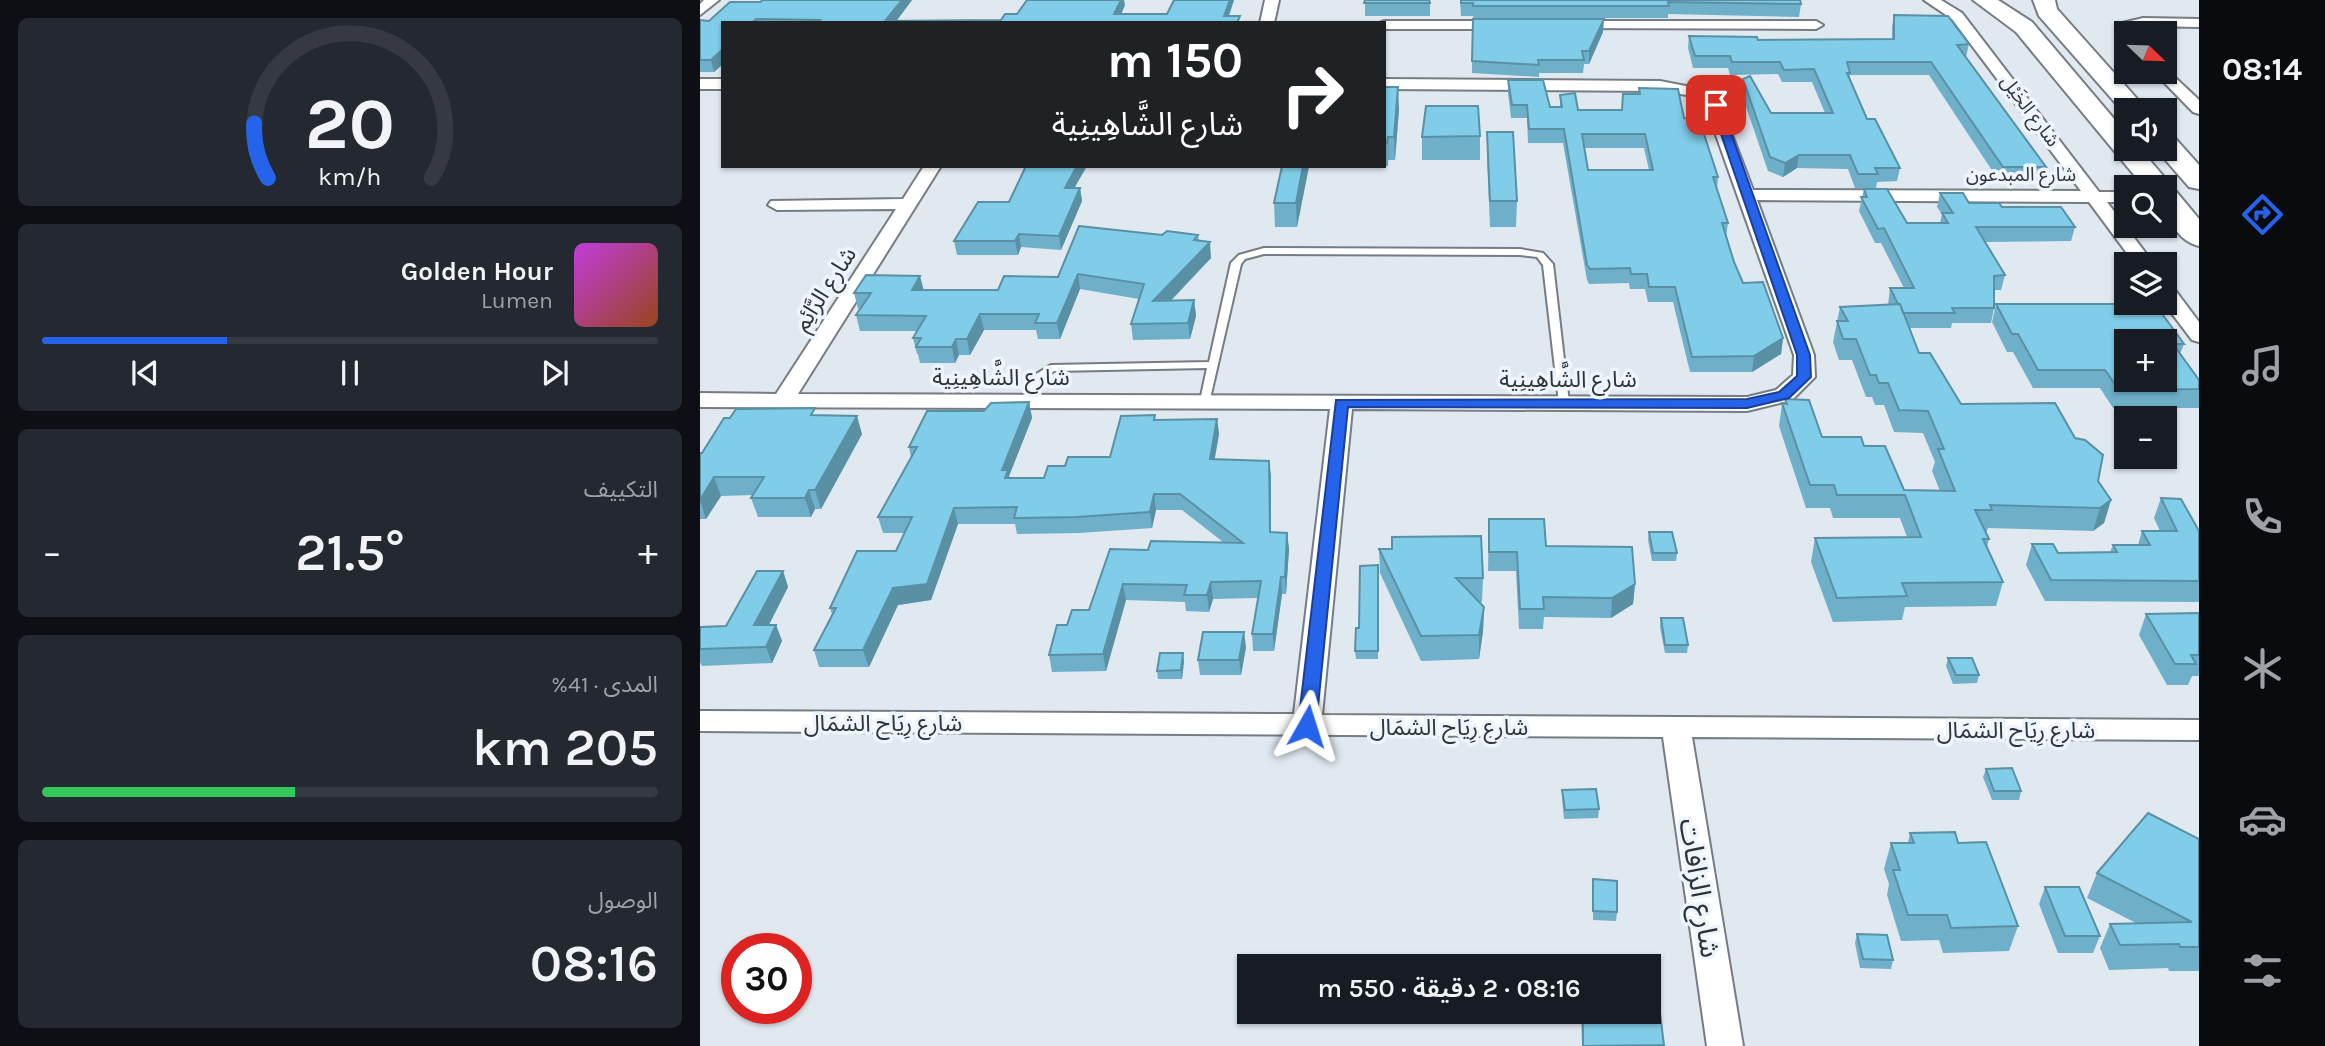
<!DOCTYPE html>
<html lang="ar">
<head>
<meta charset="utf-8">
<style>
  :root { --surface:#171b24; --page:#242831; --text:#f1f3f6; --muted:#9ea1a6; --line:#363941; --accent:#2563eb }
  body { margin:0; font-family:Karla,"Noto Sans Arabic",sans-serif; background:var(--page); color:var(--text); direction:rtl; height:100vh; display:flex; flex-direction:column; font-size:26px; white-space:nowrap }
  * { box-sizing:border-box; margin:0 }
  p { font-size:23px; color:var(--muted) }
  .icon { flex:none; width:38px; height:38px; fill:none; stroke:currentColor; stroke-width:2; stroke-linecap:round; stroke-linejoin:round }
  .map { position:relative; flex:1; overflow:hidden; direction:ltr }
  .panel { display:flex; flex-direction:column; gap:18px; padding:18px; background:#0d0f14; width:700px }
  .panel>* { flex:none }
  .hud { position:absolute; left:21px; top:21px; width:665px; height:147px; border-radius:0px; box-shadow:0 2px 5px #0004; direction:rtl; background:#202124; color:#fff; overflow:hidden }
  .needle { width:46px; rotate:113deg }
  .controls { position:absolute; left:1414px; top:21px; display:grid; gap:14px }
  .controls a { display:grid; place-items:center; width:63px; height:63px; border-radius:0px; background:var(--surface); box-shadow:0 2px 5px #0004; font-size:35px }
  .speed { position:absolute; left:21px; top:933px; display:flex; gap:14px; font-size:35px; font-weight:700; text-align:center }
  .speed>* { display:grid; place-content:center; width:91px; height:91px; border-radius:50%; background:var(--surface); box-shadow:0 2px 5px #0004; line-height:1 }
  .speed .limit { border:10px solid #d22; background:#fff; color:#111 }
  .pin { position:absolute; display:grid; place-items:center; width:60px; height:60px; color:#fff; margin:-30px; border-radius:14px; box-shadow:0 4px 10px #0006 }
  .me { position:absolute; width:77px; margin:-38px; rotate:6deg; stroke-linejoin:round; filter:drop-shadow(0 0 5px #0008) }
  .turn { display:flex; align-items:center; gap:24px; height:147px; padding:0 28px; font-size:32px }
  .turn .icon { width:91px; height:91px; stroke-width:2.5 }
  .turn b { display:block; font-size:49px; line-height:60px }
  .big { font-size:52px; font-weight:600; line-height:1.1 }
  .panel .widget { flex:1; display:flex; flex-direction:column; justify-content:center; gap:10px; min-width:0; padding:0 24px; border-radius:10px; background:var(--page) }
  .panel .dial { align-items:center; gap:0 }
  .dial svg { height:182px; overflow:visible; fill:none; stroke:var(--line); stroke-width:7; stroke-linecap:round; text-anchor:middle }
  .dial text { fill:var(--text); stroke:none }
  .song { display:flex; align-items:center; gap:21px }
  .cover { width:84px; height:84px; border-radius:10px; background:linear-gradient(135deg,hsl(290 70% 55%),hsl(20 70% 35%)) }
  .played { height:7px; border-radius:4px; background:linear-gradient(90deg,var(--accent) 30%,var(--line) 30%) }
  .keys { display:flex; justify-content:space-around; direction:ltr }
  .heat { display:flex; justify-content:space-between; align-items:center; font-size:38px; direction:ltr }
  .charge { height:10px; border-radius:5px; background:linear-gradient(90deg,#34c759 41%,var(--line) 0) }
  .trip { position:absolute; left:537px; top:954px; width:424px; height:70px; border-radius:0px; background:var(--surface); box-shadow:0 2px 5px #0004; font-weight:600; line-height:70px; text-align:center; direction:rtl }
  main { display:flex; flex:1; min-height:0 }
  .dock { display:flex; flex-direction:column; width:126px; justify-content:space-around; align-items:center; background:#090b0e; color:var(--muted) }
  .dock .icon { width:49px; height:49px }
  .dock .active { color:var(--accent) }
  .dock b { font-size:32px; color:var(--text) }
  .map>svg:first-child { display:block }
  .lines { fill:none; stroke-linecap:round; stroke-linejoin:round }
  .lane-casing { stroke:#757c84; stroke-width:4 }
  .street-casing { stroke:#757c84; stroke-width:4 }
  .primary-casing { stroke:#757c84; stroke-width:4 }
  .lane { fill:#fff; fill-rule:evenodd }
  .street { fill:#fff; fill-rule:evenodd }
  .primary { fill:#fff; fill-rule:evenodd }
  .wall { fill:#6eb0c9; fill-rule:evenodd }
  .shaded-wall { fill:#5a90a4 }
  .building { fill:#80cdea; stroke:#5a90a4; stroke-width:2; fill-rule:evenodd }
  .route { fill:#2563eb; stroke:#184099; stroke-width:2 }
  .labels { text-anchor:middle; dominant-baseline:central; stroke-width:7; stroke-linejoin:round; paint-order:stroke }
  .far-street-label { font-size:19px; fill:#313437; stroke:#edf5fe }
  .street-label { font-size:23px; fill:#313437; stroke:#edf5fe }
  .near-street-label { font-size:28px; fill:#313437; stroke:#edf5fe }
</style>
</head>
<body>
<main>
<nav class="dock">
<b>08:14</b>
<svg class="icon active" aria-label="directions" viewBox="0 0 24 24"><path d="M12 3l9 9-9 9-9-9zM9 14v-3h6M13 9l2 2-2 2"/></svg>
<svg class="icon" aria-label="music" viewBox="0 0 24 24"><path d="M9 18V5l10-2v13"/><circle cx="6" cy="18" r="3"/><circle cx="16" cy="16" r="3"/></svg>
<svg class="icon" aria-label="phone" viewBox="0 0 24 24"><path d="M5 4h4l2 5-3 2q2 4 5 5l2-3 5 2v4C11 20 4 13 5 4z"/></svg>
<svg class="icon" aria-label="climate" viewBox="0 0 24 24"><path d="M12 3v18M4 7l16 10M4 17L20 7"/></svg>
<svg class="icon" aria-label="car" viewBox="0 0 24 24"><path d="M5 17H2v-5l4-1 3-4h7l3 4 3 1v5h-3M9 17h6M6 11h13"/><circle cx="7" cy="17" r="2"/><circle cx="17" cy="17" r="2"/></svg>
<svg class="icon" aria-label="filters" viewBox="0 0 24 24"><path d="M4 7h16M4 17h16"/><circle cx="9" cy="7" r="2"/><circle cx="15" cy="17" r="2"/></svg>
</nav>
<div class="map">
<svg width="1499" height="1046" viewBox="0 0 1499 1046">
  <rect width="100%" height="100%" fill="#e0e8f0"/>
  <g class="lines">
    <defs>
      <path id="lane" d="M564,248l256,1 23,4 10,11 16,139 -5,3 -5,-3 -16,-138 -6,-8 -17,-2 -256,-1 -19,5 -4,5 -32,139 -4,1 -5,-3 7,-33 -153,3 -12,9 -11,24 -4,1 -5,-3 11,-26 18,-11 158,-3 22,-99 8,-8z"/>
      <path id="street" d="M4,0h15l-19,15v-11z
        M565,0h14l-5,23h-14z
        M1224,0h17l21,13 137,179h27v10h-19l47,62h-19l-46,-62 -332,-2 57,155 1,22 -23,23 -45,11 -395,-2 -30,306 877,5v20l-507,-3 51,309h-36l-44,-309 -963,-6v-20l594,3 36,-305 -630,-2v-14l76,1 120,-185 -119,1 -9,-5 3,-4 132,-2 21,-33h17l-143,228 949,3 29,-7 17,-15 1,-20 -89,-251 -18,-9 -27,-4 -276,-2v-10l276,2 36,7 22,10 35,92 328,1 -129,-172z
        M1443,18l56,1v8l-56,-1 -17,7v6l-5,-1 -4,-8 5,-7z
        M684,21h122l7,4 -7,4h-122v-6h-5z
        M870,21h246l7,4 -7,4 -251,-1v-6z
        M1465,68l34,32v14l-6,-2 -39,-40h11z
        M0,79h23v10h-23z
        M1465,284l7,2 27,36v20l-7,-2 -28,-37z"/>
      <path id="primary" d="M1273,0h25l34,22 94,111v16h14c22,25 38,45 59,70v27c-27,-7 -34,-35 -34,-59h-21l-128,-155z
        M1333,0h22l2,9 90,101h-21v5l-87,-99z
        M1465,135l9,2 25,28v24l-10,-2 -33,-38h9z"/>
    </defs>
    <use href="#lane" class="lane-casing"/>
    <use href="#street" class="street-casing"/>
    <use href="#primary" class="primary-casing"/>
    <use href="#lane" class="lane"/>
    <use href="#street" class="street"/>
    <use href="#primary" class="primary"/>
  </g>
  <path class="wall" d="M63,0h149l-16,21 105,-1 16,-6 108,-9 -4,9h46l7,-14h60l-5,16 12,7h-518v41l-9,8h-14v-52l9,1 51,-19z
    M665,0l65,3v13h-65z
    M760,0l341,4 -2,13 -131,-3v4h-195v-2h-12z
    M1194,15l75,29 -3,13 80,110 -4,14h-43l-70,-106h-79v3l17,41 33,49 -3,13 -20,1 -1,6h-21l-7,-19 -51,-1 -14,9 -15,-6 -27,-79 2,-13 28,34h54l-13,-31h-30l-4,-8 -48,1 -2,-7h-35l-5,-20 1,-12 69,4 134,-1v-12z
    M903,32l-14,32h-5l-1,9h-44v4l-67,-4v-12z
    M808,80l42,27h10v-12l18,15h44l17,-16v-6l45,30 34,59 -1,13 11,33 -2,14 8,25 9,21 40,55 -2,16 -29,18h-62l-17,-70h-25l-3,-13h-15l-1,-6 -40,1 -2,-4 -24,-137h-35l-1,-25h-16l-3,-25zM885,148h59l5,22h-61z
    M684,87l15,22 -4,51h-7v6h-79l-12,61h-22l-1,-24 8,-37h102z
    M787,132l30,69 -1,26h-26l-3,-70z
    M780,136v24h-58v-23z
    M374,188h6l2,13 -21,49 -40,-3 -3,8h-61l-3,-14 55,-39z
    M1164,189l43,34h33l2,-9 -5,-7 3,-14 29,10 33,4 73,20 -4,14 -87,1 21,33 -4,15h-7v18l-3,15h-39l-1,5h-42l10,25 42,51 137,77 13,19 -7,23 -11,8 -105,-3 -2,5 3,6 -2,8 16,35 -7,24 -91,1 -3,13 -69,2 -22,-60 4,-24 92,-1 -7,-19h-67l-3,-10h-24l-27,-82 3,-22h3v-5l37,38 42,9 40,44 36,1 -8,-20 3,-9 -12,-29 -29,-1 -10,-27h-9l-3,-8h-6l-14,-37h-13l-6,-18 7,-35 48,-2 2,-17h14l-23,-45h-6l-16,-32z
    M462,235h36l1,6 12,17 -40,43 23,-1 2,16 -6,23 -57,1 -2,-16 8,-25 -59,-10 -20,50h-22l-2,-9h-52l-14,25h-11l-4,8h-35l-2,-9h-1l-4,-16 4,-7h-57l-4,-16 4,-6h-2l-4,-16 69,-3h75l60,-13z
    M1296,304l188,40 -4,10 19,26v28h-86l-13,-20h-67l-20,-36h-6l-15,-30z
    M329,402l3,16 -23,58 1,2h34l21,-12 45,-9 45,-42v5l62,-1 2,15 -5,25 55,2 2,16v55l16,1 2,16 -3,45h-4l-8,57h-21l-1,-17 6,-36 -45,1 -4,13 -23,-1 -1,-9 -59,-2 -20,71 -54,1 -3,-17 18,-30 22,-15 59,-60 75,-8 -41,-32h-26l-4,18 -73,5 -62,1 -2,-10h-57l-27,76 -33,5 -29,62h-50l-5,-17 18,-36 -2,-6 66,-57 9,-18h-22l-5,-16 33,-60 -2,-10 75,-36z
    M117,416l45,18 -41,75h-6l-4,8h-53l-7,-19 2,-3 -32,1 -15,23h-6v-66z
    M1461,498l38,33v71l-154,-1 -19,-36 6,-21 26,9 52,-1 3,-7h25l4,-14h18l-6,-13z
    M789,519l57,27 89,38 -2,20 -22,14 -67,-1 -1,12h-24l-3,-58h-28z
    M949,532l28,21 -1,8h-24l-4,-21z
    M679,549l104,29 -1,24h-3l5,5 -1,24 -4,28 -58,2 -41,-88z
    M678,565v94h-22l-1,-8 4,-23z
    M83,571l5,16 -19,38h7l6,16 -10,22 -70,3 -2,-4v-35l26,-1z
    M1499,613v63h-7l-4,9h-21l-28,-50 7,-21z
    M961,618l27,27 -1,8h-22l-5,-26z
    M546,647l-5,28h-41l-2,-15z
    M1248,658l31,17 -2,8 -24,1 -7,-18z
    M484,661l-2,18h-24l-1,-8z
    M1286,769l35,22 -2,9h-27l-9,-23z
    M862,790l37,19 -1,9 -34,1 -2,-21z
    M1210,833l48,10 60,83 -9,25 -66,2 -4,-13 -38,1 -14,-46 2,-11 -5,-15 7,-26h17z
    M1499,839v132h-30l-1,-3 -59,2 -9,-22 10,-24 26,-1 -49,-25 10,-25z
    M893,879l24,33 -1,9 -23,-1z
    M1345,887l55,49 -7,17h-35l-19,-49z
    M1157,934l36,26 -2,9 -31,-1 -5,-25z
    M958,997l6,49h-82l-1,-34h67z"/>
  <path class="shaded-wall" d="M202,0h10l-17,23 -10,-2z
    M421,0h3l1,5 -8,18 -3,-9z
    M530,0h4l-8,23 -2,-7z
    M904,19l-1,13 -14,32v-13z
    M23,49v15l-9,8 -3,-12z
    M698,87l1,22 -4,51 -1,-23z
    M1099,155l-2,13 -14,9 2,-14z
    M377,166h10l-20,35 -2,-13z
    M603,166h6l-12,61 -1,-24z
    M380,188l2,13 -21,49 -2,-14z
    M319,234l2,13 -3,8 -3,-14z
    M510,242l1,16 -56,58 -2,-15z
    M378,274l2,15 -20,50 -3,-16z
    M220,276l4,15 -12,-1z
    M494,300l2,16 -6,23 -2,-16z
    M280,314l4,16 -14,25 -3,-16z
    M1083,338l-2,16 -29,18 2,-16z
    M256,339l3,16 -4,8 -3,-16z
    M329,402l3,16 -23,58 3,10 -4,8 -6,-24z
    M157,416l5,18 -41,75 -6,-19z
    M517,419l2,15 -7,41 -2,-16z
    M569,461l2,16v72l-1,-17z
    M14,477l7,19 -15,23 -6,-19z
    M109,490l6,19 -4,8 -6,-19z
    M454,494l2,16 -4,18 -2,-16z
    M1411,500l-7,23 -11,8 7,-23z
    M254,508l4,16 -27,76 -33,5 -29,62 -6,-17 30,-62z
    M587,533l2,16 -3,45 -1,-17z
    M83,571l5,16 -28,55 -6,-17z
    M581,577l1,17 -8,57 -1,-17z
    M511,582l2,17 -4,13 -2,-17z
    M423,584l3,16 -20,71 -3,-17z
    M935,584l-2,20 -22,14 1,-20z
    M784,607l-1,24 -4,28v-24z
    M76,625l6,16 -10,22 -6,-16z
    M544,632l2,15 -5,28 -2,-15z
    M483,653l1,8 -2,18 -1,-9z"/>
  <path class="building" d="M63,0h139l-17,21 116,-1 4,-6h12l10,-14h94l-7,14h53l7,-14h56l-6,16h16l-3,7h-420l3,-3 -64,-1 -4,4h-29v26l-12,11h-11v-40l9,1 21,-19h30z
    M665,0h64l1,3h-66z
    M761,0h339l1,4 -133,-2 1,4h-196v-3h-12z
    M1194,15l54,1 21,28 -12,1 89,122h-43l-72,-105h-84l3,11h-3l20,46h8l25,49h-25l3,6h-20l-8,-19h-51l-14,8 -15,-6 -27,-78 7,-3 21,37h62l-19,-44 -30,1 -4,-8h-48l-2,-6h-35l-6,-20 68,1 1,3 136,-1z
    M773,19h131l-15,32h-7l2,9h-46l1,5 -67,-4z
    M808,80h35l7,27h12l-2,-12 15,-2 3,17h44l1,-16h17l-1,-6 39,1 6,29 15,1 19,58h-5l15,46h-6l12,39 9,21 20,-1 20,56 -29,18 -62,1 -17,-70h-26l-2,-13h-16l-1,-6 -40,1 -3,-4 -23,-136h-35l-2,-24h-15zM882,134h63l8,36h-65z
    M684,87h14l-4,50h-6l-1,6h-3z
    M726,106h52l2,30 -58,1z
    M787,132h26l4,69h-27z
    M326,166h51l-12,22h15l-21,48 -40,-2 -4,7h-61l24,-39h31z
    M582,166h21l-7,37h-22z
    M1164,189h23l20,34h41l-6,-10h11l-13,-20h23l6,10h30l3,4h59l14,20h-99l29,48 -11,1v32h-42l3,5h-52l-3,-9h-2l-8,-16h24l-30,-60 -6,1 -17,-32h6z
    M379,226l83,9 5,-4 31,4 -4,5 16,2 -57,59 41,-1 -6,23 -57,1 13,-40 -66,-10 -21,49h-22l4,-9h-59l-13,25h-11l-4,8h-36l5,-9h-8l13,-22 -70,-1 15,-22h-17l12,-18 54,1 -8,14h86l6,-14 54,1z
    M1200,304l19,49h11l31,51 94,-1 20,35 10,2 18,15 -5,26 13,19 -11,8 -110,-3 2,5h-17l14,29h-6l20,43 -101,1 5,13 -70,2 -22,-60 106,-1 -16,-42h-68l-3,-10h-24l-28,-82 5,1 -2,-5 24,1 13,37h39l3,9h21l19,44 51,1 -17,-42h6l-16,-38 -29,-1 -11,-27h-9l-3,-8h-6l-14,-36h-13l-6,-18h11l-8,-14z
    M1296,304h159l29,40h-11l26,36v9l-80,1 -14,-20h-67l-20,-36h-6zM1426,341h39v39h-39z
    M329,402l-27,68h6l-3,8h39l4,-12h17l3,-9h42l11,-41 34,-1 -1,5 63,-1 -7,40 59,2 1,71 17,1 -2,44h-4l-8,57h-21l9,-53 -50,1 -4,13h-23l3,-10 -64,-1 -20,70 -54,1 8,-30h10l5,-15h17l21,-61 38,1 3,-9 92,2 -63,-49h-26l-4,18 -74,5 -62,1 3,-11 -63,1 -27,76 -34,4 -30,62h-49l22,-42h-6l27,-57h39l16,-34h-34l39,-70h-8l18,-36h57l7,-8z
    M115,408l-4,7 46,1 -42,74h-6l-4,8h-54l13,-21h-50l-14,23v-47h2l22,-35h6l6,-9z
    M1461,498l20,1 18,32v50l-148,-1 -19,-36h21l5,9 59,-1 -4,-7h37l-8,-14h35z
    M789,519h55l2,27 86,1 3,37 -23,14 -69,-1 1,12h-24l-3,-57h-28z
    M949,532h23l5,21h-24z
    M781,536l2,42h-27l28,29 -5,28 -58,1 -42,-87h13v-12z
    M678,565v86h-23l1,-23h3l1,-62z
    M57,571h26l-29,54h22l-10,22 -66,2v-22l26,-1z
    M1499,613v42h-8l5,9h-21l-29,-50z
    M961,618h22l5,27h-23z
    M503,632h41l-5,28h-41z
    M460,653h23l-2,17 -24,1z
    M1248,658h24l7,17h-23z
    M1312,768l9,23h-27l-8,-22z
    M896,789l3,20 -34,1 -3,-20z
    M1448,813l51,26v108h-19l-1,-3 -59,1 -10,-21 82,-2 -95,-49z
    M1255,832l3,11 28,-1 32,84 -67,2 -4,-13h-39l-15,-45h7l-9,-27h23l-4,-10z
    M893,879l24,2v31l-24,-1z
    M1345,887h34l21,49h-35z
    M1157,934l30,1 6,25 -30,-1z
    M948,997h10l6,48 -81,1v-34h65z"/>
  <path class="route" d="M1016,102l5,3 89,250 1,22 -22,21 -42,10 -399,-1 -32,319 -2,5h-14l-2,-5 38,-326 411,-1 32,-7 18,-16v-21l-86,-250z"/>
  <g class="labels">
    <g class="far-street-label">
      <text transform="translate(1330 111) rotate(53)">شارع الخَيْل</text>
      <text x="1321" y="175">شارع المبدعون</text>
    </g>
    <g class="street-label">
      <text transform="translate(125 289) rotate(-57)">شارع الرَّائِم</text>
      <text x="301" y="377">شارع الشَّاهِينِية</text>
      <text x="868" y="379">شارع الشَّاهِينِية</text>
      <text x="183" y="723">شارع رِيَاح الشمَال</text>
      <text x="749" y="727">شارع رِيَاح الشمَال</text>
      <text x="1316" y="730">شارع رِيَاح الشمَال</text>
    </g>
    <g class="near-street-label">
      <text transform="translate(1000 888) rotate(81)">شارع الزافات</text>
    </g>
  </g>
</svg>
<div class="controls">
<a><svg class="needle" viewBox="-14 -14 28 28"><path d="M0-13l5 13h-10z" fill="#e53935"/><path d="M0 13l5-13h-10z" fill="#9ea1a6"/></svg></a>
<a><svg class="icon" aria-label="sound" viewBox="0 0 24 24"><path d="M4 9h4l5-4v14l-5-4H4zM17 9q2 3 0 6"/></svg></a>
<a><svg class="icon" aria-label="search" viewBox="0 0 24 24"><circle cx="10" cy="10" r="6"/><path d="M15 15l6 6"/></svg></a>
<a><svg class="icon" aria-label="layers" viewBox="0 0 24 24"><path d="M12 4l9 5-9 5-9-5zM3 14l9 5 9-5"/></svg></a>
<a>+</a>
<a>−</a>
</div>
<div class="speed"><div class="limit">30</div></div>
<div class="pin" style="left:1016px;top:105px;background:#d93025"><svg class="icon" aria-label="arrive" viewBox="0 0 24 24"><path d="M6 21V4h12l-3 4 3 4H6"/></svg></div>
<svg class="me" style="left:607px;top:726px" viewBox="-20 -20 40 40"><path d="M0-17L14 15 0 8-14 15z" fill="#2563eb" stroke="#fff" stroke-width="4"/></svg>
<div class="trip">08:16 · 2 دقيقة · 550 m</div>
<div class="hud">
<div class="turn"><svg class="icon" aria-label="right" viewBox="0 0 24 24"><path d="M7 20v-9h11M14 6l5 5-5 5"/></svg><div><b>150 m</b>شارع الشَّاهِينِية</div></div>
</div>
</div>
<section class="panel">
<div class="widget dial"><svg viewBox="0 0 100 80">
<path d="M14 69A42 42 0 1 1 86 69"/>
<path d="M14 69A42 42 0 0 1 8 45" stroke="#2563eb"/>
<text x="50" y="56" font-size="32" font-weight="700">20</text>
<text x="50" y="72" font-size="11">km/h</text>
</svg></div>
<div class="widget">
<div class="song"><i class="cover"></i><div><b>Golden Hour</b><p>Lumen</p></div></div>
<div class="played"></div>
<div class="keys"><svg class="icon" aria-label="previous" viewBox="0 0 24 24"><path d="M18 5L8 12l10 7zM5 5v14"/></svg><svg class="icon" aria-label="pause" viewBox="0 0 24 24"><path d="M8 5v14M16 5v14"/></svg><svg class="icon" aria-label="next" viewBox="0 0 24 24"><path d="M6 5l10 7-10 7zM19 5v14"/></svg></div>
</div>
<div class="widget"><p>التكييف</p>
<div class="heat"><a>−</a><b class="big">21.5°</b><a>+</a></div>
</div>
<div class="widget"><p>المدى · 41%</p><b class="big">205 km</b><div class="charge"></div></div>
<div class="widget"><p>الوصول</p><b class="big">08:16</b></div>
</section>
</main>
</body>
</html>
